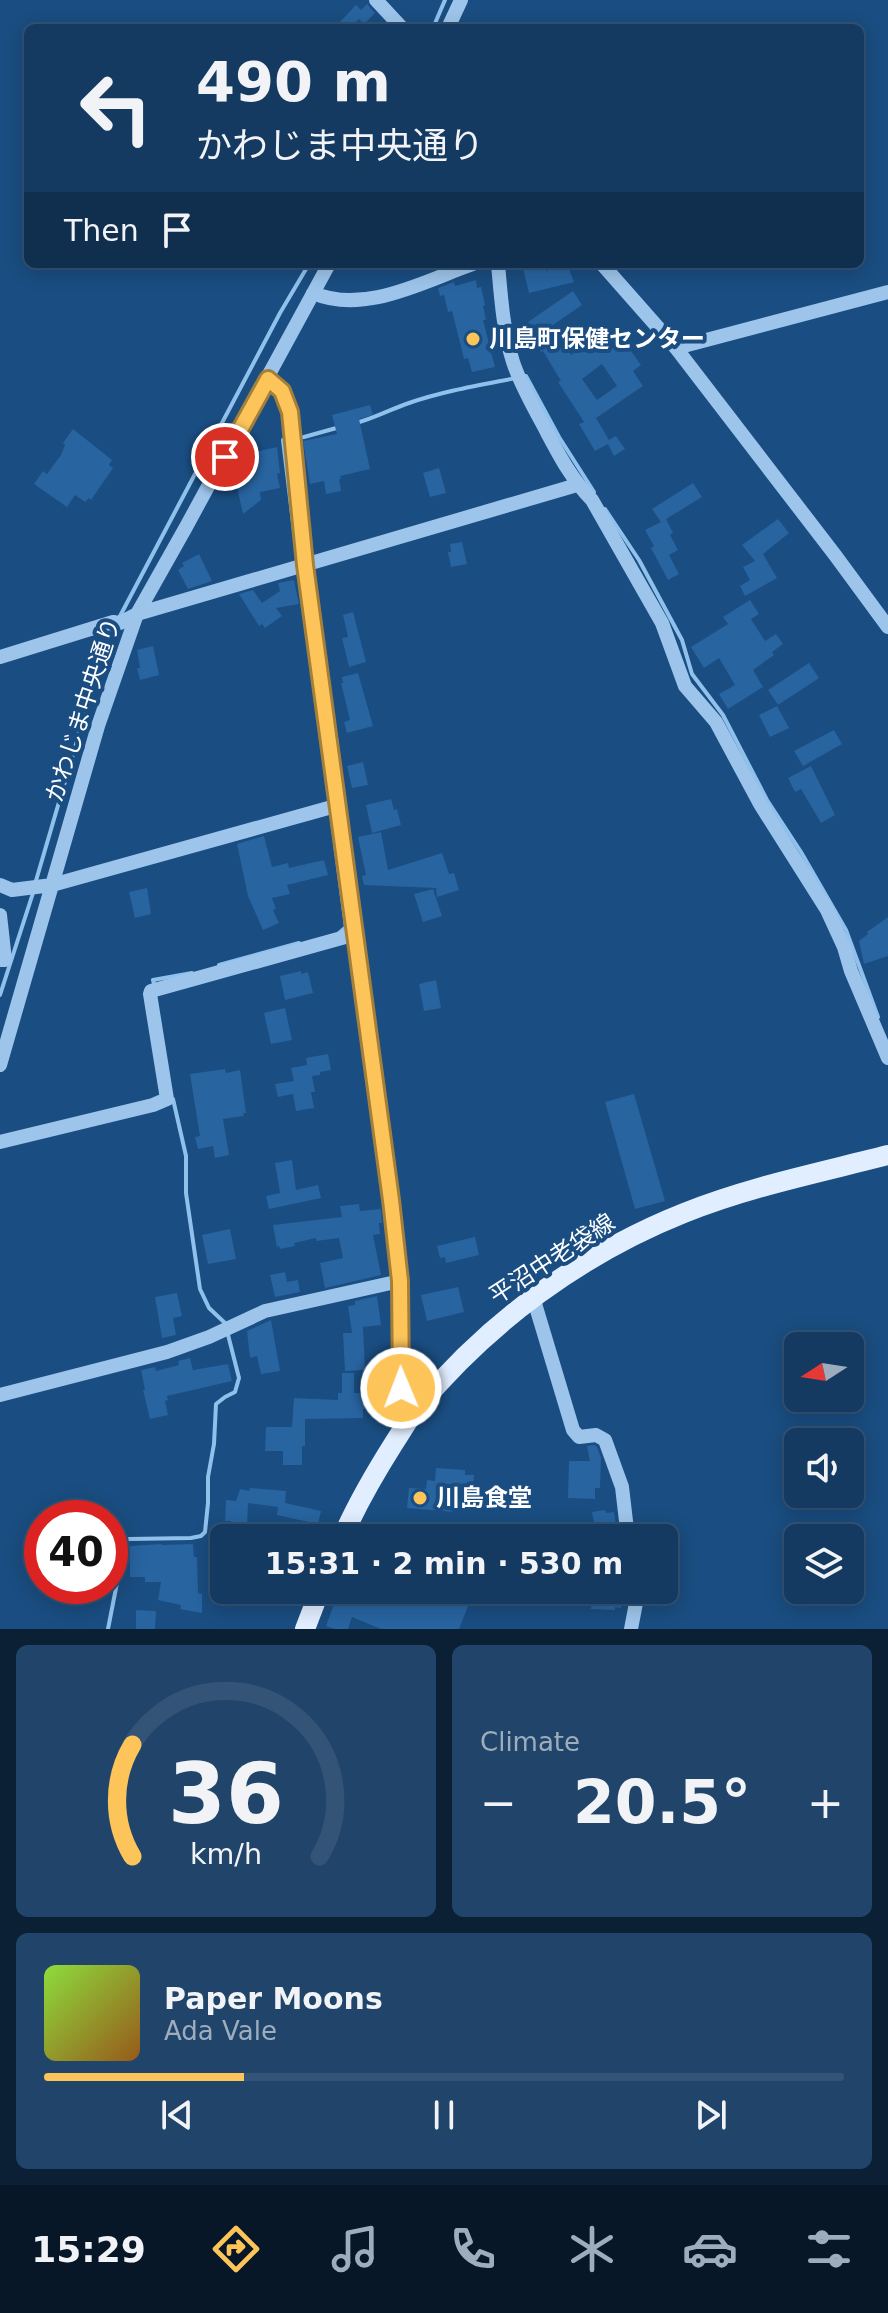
<!DOCTYPE html>
<html lang="en">
<head>
<meta charset="utf-8">
<style>
  :root { --surface:#143a61; --page:#21456a; --text:#f1f3f6; --muted:#9dadbd; --line:#335476; --accent:#fdc459 }
  body { margin:0; font-family:"DejaVu Sans","Noto Sans JP",sans-serif; background:var(--page); color:var(--text); height:100vh; display:flex; flex-direction:column; font-size:30px; white-space:nowrap }
  * { box-sizing:border-box; margin:0 }
  p { font-size:26px; color:var(--muted) }
  .icon { flex:none; width:44px; height:44px; fill:none; stroke:currentColor; stroke-width:2; stroke-linecap:round; stroke-linejoin:round }
  .map { position:relative; height:1629px; overflow:hidden }
  .panel { display:flex; flex-direction:column; gap:16px; padding:16px; background:#0b2035; flex:1 }
  .panel>* { flex:none }
  .guide { position:absolute; left:24px; top:24px; width:840px; height:244px; border-radius:12px; box-shadow:0 4px 20px #0003,0 0 0 2px var(--line); background:#143a61; color:var(--text); overflow:hidden }
  .needle { width:52px; rotate:258deg }
  .buttons { position:absolute; left:784px; top:1332px; display:grid; gap:16px }
  .buttons a { display:grid; place-items:center; width:80px; height:80px; border-radius:12px; background:var(--surface); box-shadow:0 4px 20px #0003,0 0 0 2px var(--line); font-size:40px }
  .speed { position:absolute; left:24px; top:1500px; display:flex; gap:16px; font-size:40px; font-weight:700; text-align:center }
  .speed>* { display:grid; place-content:center; width:104px; height:104px; border-radius:50%; background:var(--surface); box-shadow:0 4px 20px #0003,0 0 0 2px var(--line); line-height:1 }
  .speed .limit { border:12px solid #d22; background:#fff; color:#111 }
  .pin { position:absolute; display:grid; place-items:center; width:68px; height:68px; color:#fff; margin:-34px; border:4px solid #fff; border-radius:50%; box-shadow:0 2px 8px #0007 }
  .me { position:absolute; width:88px; margin:-44px; rotate:359deg; stroke-linejoin:round; filter:drop-shadow(0 0 6px #0008) }
  .turn { display:flex; align-items:center; gap:28px; height:168px; padding:0 40px; font-size:36px }
  .turn .icon { width:104px; height:104px; stroke-width:2.5 }
  .turn b { display:block; font-size:56px; line-height:68px }
  .then { display:flex; align-items:center; height:76px; padding:0 40px; background:#0003; gap:16px; font-size:30px }
  .big { font-size:60px; font-weight:800; line-height:1.1 }
  .panel .tile { flex:1; display:flex; flex-direction:column; justify-content:center; gap:12px; min-width:0; padding:0 28px; border-radius:12px; background:var(--page) }
  .panel .dial { align-items:center; gap:0 }
  .dial svg { height:208px; overflow:visible; fill:none; stroke:var(--line); stroke-width:7; stroke-linecap:round; text-anchor:middle }
  .dial text { fill:var(--text); stroke:none }
  .song { display:flex; align-items:center; gap:24px }
  .cover { width:96px; height:96px; border-radius:12px; background:linear-gradient(135deg,hsl(90 70% 55%),hsl(30 70% 35%)) }
  .played { height:8px; border-radius:4px; background:linear-gradient(90deg,var(--accent) 25%,var(--line) 25%) }
  .keys { display:flex; justify-content:space-around; direction:ltr }
  .heat { display:flex; justify-content:space-between; align-items:center; font-size:44px; direction:ltr }
  .panel .tiles { flex:1; display:grid; gap:16px; grid-template-columns:1fr 1fr }
  .tile:last-child { grid-column:span 2 }
  .trip { position:absolute; left:210px; top:1524px; width:468px; height:80px; border-radius:12px; background:var(--surface); box-shadow:0 4px 20px #0003,0 0 0 2px var(--line); font-weight:800; line-height:80px; text-align:center }
  .tabs { display:flex; height:128px; justify-content:space-around; align-items:center; background:#081727; color:var(--muted) }
  .tabs .icon { width:56px; height:56px }
  .tabs .current { color:var(--accent) }
  .tabs b { font-size:36px; color:var(--text) }
  .map>svg:first-child { display:block }
  .lines { fill:none; stroke-linecap:round; stroke-linejoin:round }
  .stream { stroke:#90c1ed; stroke-width:4 }
  .building { fill:#2864a0; fill-rule:evenodd }
  .minor { stroke:#9dc5eb; stroke-width:14 }
  .major { stroke:#e1eeff; stroke-width:20 }
  .route-casing { stroke:#a47f3a; stroke-width:20 }
  .route { stroke:#fdc459; stroke-width:14 }
  .poi-dot { fill:#fdc459; stroke:#1a4d81; stroke-width:3 }
  .labels { text-anchor:middle; dominant-baseline:central; stroke-width:8; stroke-linejoin:round; paint-order:stroke }
  .poi-label { font-size:24px; font-weight:bold; fill:#fff; stroke:#1a4d81; text-anchor:start }
  .street-label { font-size:24px; fill:#fff; stroke:#1a4d81 }
</style>
</head>
<body>
<div class="map">
<svg width="888" height="1629" viewBox="0 0 888 1629">
  <rect width="100%" height="100%" fill="#1a4d81"/>
  <g class="lines">
    <path class="stream" d="M433,28l12,-28
      M356,423c19,-5 35,-14 53,-20 38,-13 78,-19 117,-27l33,61 35,55
      M605,509l34,51 43,80 10,34 31,41 44,85 34,52 45,78 32,87
      M298,564l-15,-124 21,-3 36,-10
      M119,618l161,-305 29,-49
      M309,644l37,283 -7,6
      M35,884l68,-232 12,-26
      M219,965l80,-22
      M155,988l-2,-8 39,-7
      M0,995l33,-102
      M108,1629l17,-87 4,-3 62,-1 10,-2 4,-4 3,-29v-26l6,-33 2,-40 9,-7 10,-5 4,-14 -14,-55 -16,-15 -9,-19 -14,-96v-37l-13,-57"/>
  </g>
  <path class="building" d="M367,4l8,9 -11,11 -5,-5 -9,9h-4l-6,-6 16,-17 5,5z
    M522,264h22l2,7 21,-7 7,18 -45,11z
    M476,280l1,8 4,-1 4,18 -2,1 3,14h-3l12,47 -23,5 -4,-14 -4,1 -12,-48 -4,1 -4,-17 -4,1 -2,-8 16,-6 1,4z
    M573,291l9,14 -29,20 18,30 11,-8 1,2 3,-2 4,7 26,-18 4,6 3,-2 18,25 -8,6 10,15 -47,32 13,22 7,-4 9,13 -11,7 -6,-12 -13,7 -16,-27 5,-2 -26,-40 3,-1 -18,-30 -2,1 -8,-13 5,-3 -10,-14zM602,364l15,22 -20,14 -15,-21z
    M370,405l3,10 -14,4 11,50 -30,7 1,3h-2l2,12 -15,3 -2,-13 -14,3 -7,-43 34,-7 -5,-19z
    M73,429l39,31 -3,5 4,3 -22,32 -2,-2 -4,4 -10,-7 -8,12 -33,-23 9,-13 4,3 14,-19 4,-10 -2,-2z
    M277,447l3,26 -3,1 3,14 -20,4 1,8 -18,14 -10,-45 20,-5 -2,-11z
    M439,468l7,25 -16,4 -7,-24z
    M693,483l9,14 -36,22 7,14 -3,2 8,15 -9,5 10,19 -11,6 -17,-32 3,-2 -9,-16 16,-8 -9,-13z
    M778,519l11,14 -26,21 14,24 -32,18 -5,-10 10,-6 -7,-13 12,-6 -13,-16z
    M462,542l5,22 -16,3 -3,-15h3l-1,-8z
    M199,554l13,27 -24,8 -10,-19 6,-4 -2,-3z
    M294,580l5,24 -23,4 6,8 -17,12 -3,-4 -3,2 -20,-32 14,-4 9,13 18,-12 -2,-8z
    M750,600l9,14 -8,5 14,22 11,-7 7,10 -11,8 2,3 -21,15 10,17 -35,22 -9,-15 16,-9 -16,-27 -15,10 -13,-21 37,-23 -5,-7z
    M353,612l13,50 -17,5 -7,-29 6,-1 -5,-22z
    M153,646l6,29 -19,5 -3,-12h3l-3,-18z
    M809,663l10,15 -41,27 -10,-15z
    M358,673l15,53 -26,7 -3,-11 6,-2 -9,-37h2l-1,-6z
    M777,706l12,22 -19,9 -11,-22z
    M834,730l8,14 -39,22 -9,-15z
    M363,762l5,23 -16,3 -5,-22z
    M811,766l24,49 -14,8 -20,-34 -6,3 -7,-14z
    M391,799l3,11 3,-1 4,16 -29,8 -6,-28z
    M381,832l7,38 54,-17 7,21 5,-1 5,17 -22,7 -1,-9 -72,-3 -2,-9 4,-1 -8,-38z
    M264,836l8,31 16,-4 1,5 35,-8 4,15 -41,10 3,9 -18,4 4,11 -3,1 6,13 -16,7 -15,-34 -11,-52z
    M147,888l4,26 -16,4 -6,-26z
    M433,889l9,27 -19,6 -9,-28z
    M888,917v39l-24,8 -5,-23 9,-7 -1,-2z
    M301,971v3l7,-2 5,21 -28,7 -5,-24z
    M436,980l5,28 -17,3 -5,-27z
    M285,1008l7,32 -21,4 -7,-31z
    M328,1054l3,16 -11,2v3l-8,1 3,16h-4l3,16 -18,3 -3,-17 -15,3 -3,-13 19,-3 -3,-13 16,-3 -1,-7z
    M225,1069l1,4 14,-3 6,43h-3l1,3 -21,3 6,36 -14,3 -2,-12 -15,3 -3,-12 5,-1 -10,-62z
    M634,1094l31,107 -30,8 -30,-107z
    M292,1160l4,30 22,-5 3,13 -52,11 -3,-13 14,-3 -5,-30z
    M359,1204l1,7 21,-2 1,14h-3l1,11 -7,1 8,40 -56,13 -5,-25 23,-5 -4,-20 -23,3v-3l-22,5 1,3 -15,3 -1,-3 -2,1 -4,-22 69,-8 -2,-11z
    M230,1229l6,30 -28,5 -6,-29z
    M475,1237l4,18 -33,8 -1,-6 -5,1 -3,-12z
    M285,1272l2,10 11,-2 2,12 -25,5 -5,-22z
    M458,1287l6,25 -37,9 -6,-26z
    M177,1293l5,23 -9,2 3,17 -14,3 -7,-41z
    M377,1296l4,29 -18,2 2,43 -20,1 -2,-38h9l-4,-27 7,-1v-4z
    M271,1320l9,51 -19,3 -4,-18 -7,2 -3,-27z
    M190,1358l3,12 35,-6 4,17 -65,15 1,4 -3,1 3,14 -18,4 -7,-29h2l-4,-20 14,-3 1,4 23,-6 -1,-4z
    M342,1373h12v20l23,-1 1,14 -2,2 -13,1v9l-58,1v27h-3v19h-19v-14h-18l1,-24h26l2,-29 44,2v-7h4z
    M594,1445l3,2 4,11 -1,30h-5v11l-27,-1 1,-37h21l-3,-15z
    M436,1468l29,2v5h9l-3,30 -16,4v3l-48,-4 2,-20 17,1 1,-9 8,1z
    M250,1488l36,3 -1,12 36,8 -3,13 -41,-9 1,-8 -30,-4 -1,24h-3v3l-13,-1v-8h-6l1,-21 10,1 4,-12 9,2z
    M605,1510l1,3 8,-1 4,26h-21l-5,-26z
    M161,1544l1,1 31,-1 1,13h3l1,36 4,1v19l-22,-4 1,-4 -23,-5 3,-18h-16v-5h-15v-31z
    M369,1590h10l24,9 4,-9h20l41,16 -9,23h-78l-29,-12 -4,12h-13l-9,-3 12,-33 26,9z
    M593,1594l29,2 -1,12 -6,-1v3l-24,-1z
    M136,1610l20,1 -1,18h-19z"/>
  <g class="lines">
    <path class="minor" d="M376,0l26,28
      M448,28l13,-28
      M498,264c3,33 5,66 15,98 7,21 18,41 29,61 15,28 28,55 50,77l70,123 23,63 31,36 44,82 67,106 17,37 7,24 37,87
      M602,264l74,84 159,207 53,72
      M313,293c52,22 111,-12 160,-29
      M676,348l212,-56
      M268,379l14,12 8,21 15,153 86,635 9,81 1,107 2,10 13,11
      M0,657l113,-35 7,1 17,-9 440,-129
      M0,885l12,5 40,-5 287,-80
      M0,915l5,45h-5
      M0,1065l98,-339 39,-112 49,-87 143,-263
      M0,1142l153,-37 14,-6 -17,-105 1,-3 205,-57
      M533,1297l40,133 6,7 17,-2 9,5 17,47 6,51
      M0,1395l167,-43 42,-15 56,-26 135,-30
      M631,1629l5,-26 -1,-13"/>
    <path class="major" d="M342,1538c15,-34 33,-65 52,-95 8,-12 15,-25 24,-36 71,-85 163,-153 266,-194 64,-26 138,-41 204,-58
      M305,1629l15,-39"/>
  </g>
  <g class="lines">
    <defs>
      <path id="route" d="M225,457l43,-78 14,12 8,21 15,153 86,635 9,81 1,107"/>
    </defs>
    <use href="#route" class="route-casing"/>
    <use href="#route" class="route"/>
  </g>
  <g class="poi-dot">
    <circle cx="473" cy="339" r="8"/>
    <circle cx="420" cy="1498" r="8"/>
  </g>
  <g class="labels">
    <g class="poi-label">
      <text x="489" y="339">川島町保健センター</text>
      <text x="436" y="1498">川島食堂</text>
    </g>
    <g class="street-label">
      <text transform="translate(83 710) rotate(-72)">かわじま中央通り</text>
      <text transform="translate(552 1259) rotate(-33)">平沼中老袋線</text>
    </g>
  </g>
</svg>
<div class="buttons">
<a><svg class="needle" viewBox="-14 -14 28 28"><path d="M0-13l5 13h-10z" fill="#e53935"/><path d="M0 13l5-13h-10z" fill="#9dadbd"/></svg></a>
<a><svg class="icon" aria-label="sound" viewBox="0 0 24 24"><path d="M4 9h4l5-4v14l-5-4H4zM17 9q2 3 0 6"/></svg></a>
<a><svg class="icon" aria-label="layers" viewBox="0 0 24 24"><path d="M12 4l9 5-9 5-9-5zM3 14l9 5 9-5"/></svg></a>
</div>
<div class="speed"><div class="limit">40</div></div>
<div class="pin" style="left:225px;top:457px;background:#d93025"><svg class="icon" aria-label="arrive" viewBox="0 0 24 24"><path d="M6 21V4h12l-3 4 3 4H6"/></svg></div>
<svg class="me" style="left:401px;top:1388px" viewBox="-20 -20 40 40"><circle r="17" fill="#fdc459" stroke="#fff" stroke-width="3"/><path d="M0-11L8 9 0 5-8 9z" fill="#fff"/></svg>
<div class="trip">15:31 · 2 min · 530 m</div>
<div class="guide">
<div class="turn"><svg class="icon" aria-label="left" viewBox="0 0 24 24"><path d="M17 20v-9H6M10 6l-5 5 5 5"/></svg><div><b>490 m</b>かわじま中央通り</div></div>
<div class="then">Then<svg class="icon" aria-label="arrive" viewBox="0 0 24 24"><path d="M6 21V4h12l-3 4 3 4H6"/></svg></div>
</div>
</div>
<section class="panel">
<div class="tiles">
<div class="tile dial"><svg viewBox="0 0 100 80">
<path d="M14 69A42 42 0 1 1 86 69"/>
<path d="M14 69A42 42 0 0 1 14 26" stroke="#fdc459"/>
<text x="50" y="56" font-size="32" font-weight="700">36</text>
<text x="50" y="72" font-size="11">km/h</text>
</svg></div>
<div class="tile"><p>Climate</p>
<div class="heat"><a>−</a><b class="big">20.5°</b><a>+</a></div>
</div>
<div class="tile">
<div class="song"><i class="cover"></i><div><b>Paper Moons</b><p>Ada Vale</p></div></div>
<div class="played"></div>
<div class="keys"><svg class="icon" aria-label="previous" viewBox="0 0 24 24"><path d="M18 5L8 12l10 7zM5 5v14"/></svg><svg class="icon" aria-label="pause" viewBox="0 0 24 24"><path d="M8 5v14M16 5v14"/></svg><svg class="icon" aria-label="next" viewBox="0 0 24 24"><path d="M6 5l10 7-10 7zM19 5v14"/></svg></div>
</div>
</div>
</section>
<nav class="tabs">
<b>15:29</b>
<svg class="icon current" aria-label="directions" viewBox="0 0 24 24"><path d="M12 3l9 9-9 9-9-9zM9 14v-3h6M13 9l2 2-2 2"/></svg>
<svg class="icon" aria-label="music" viewBox="0 0 24 24"><path d="M9 18V5l10-2v13"/><circle cx="6" cy="18" r="3"/><circle cx="16" cy="16" r="3"/></svg>
<svg class="icon" aria-label="phone" viewBox="0 0 24 24"><path d="M5 4h4l2 5-3 2q2 4 5 5l2-3 5 2v4C11 20 4 13 5 4z"/></svg>
<svg class="icon" aria-label="climate" viewBox="0 0 24 24"><path d="M12 3v18M4 7l16 10M4 17L20 7"/></svg>
<svg class="icon" aria-label="car" viewBox="0 0 24 24"><path d="M5 17H2v-5l4-1 3-4h7l3 4 3 1v5h-3M9 17h6M6 11h13"/><circle cx="7" cy="17" r="2"/><circle cx="17" cy="17" r="2"/></svg>
<svg class="icon" aria-label="filters" viewBox="0 0 24 24"><path d="M4 7h16M4 17h16"/><circle cx="9" cy="7" r="2"/><circle cx="15" cy="17" r="2"/></svg>
</nav>
</body>
</html>
